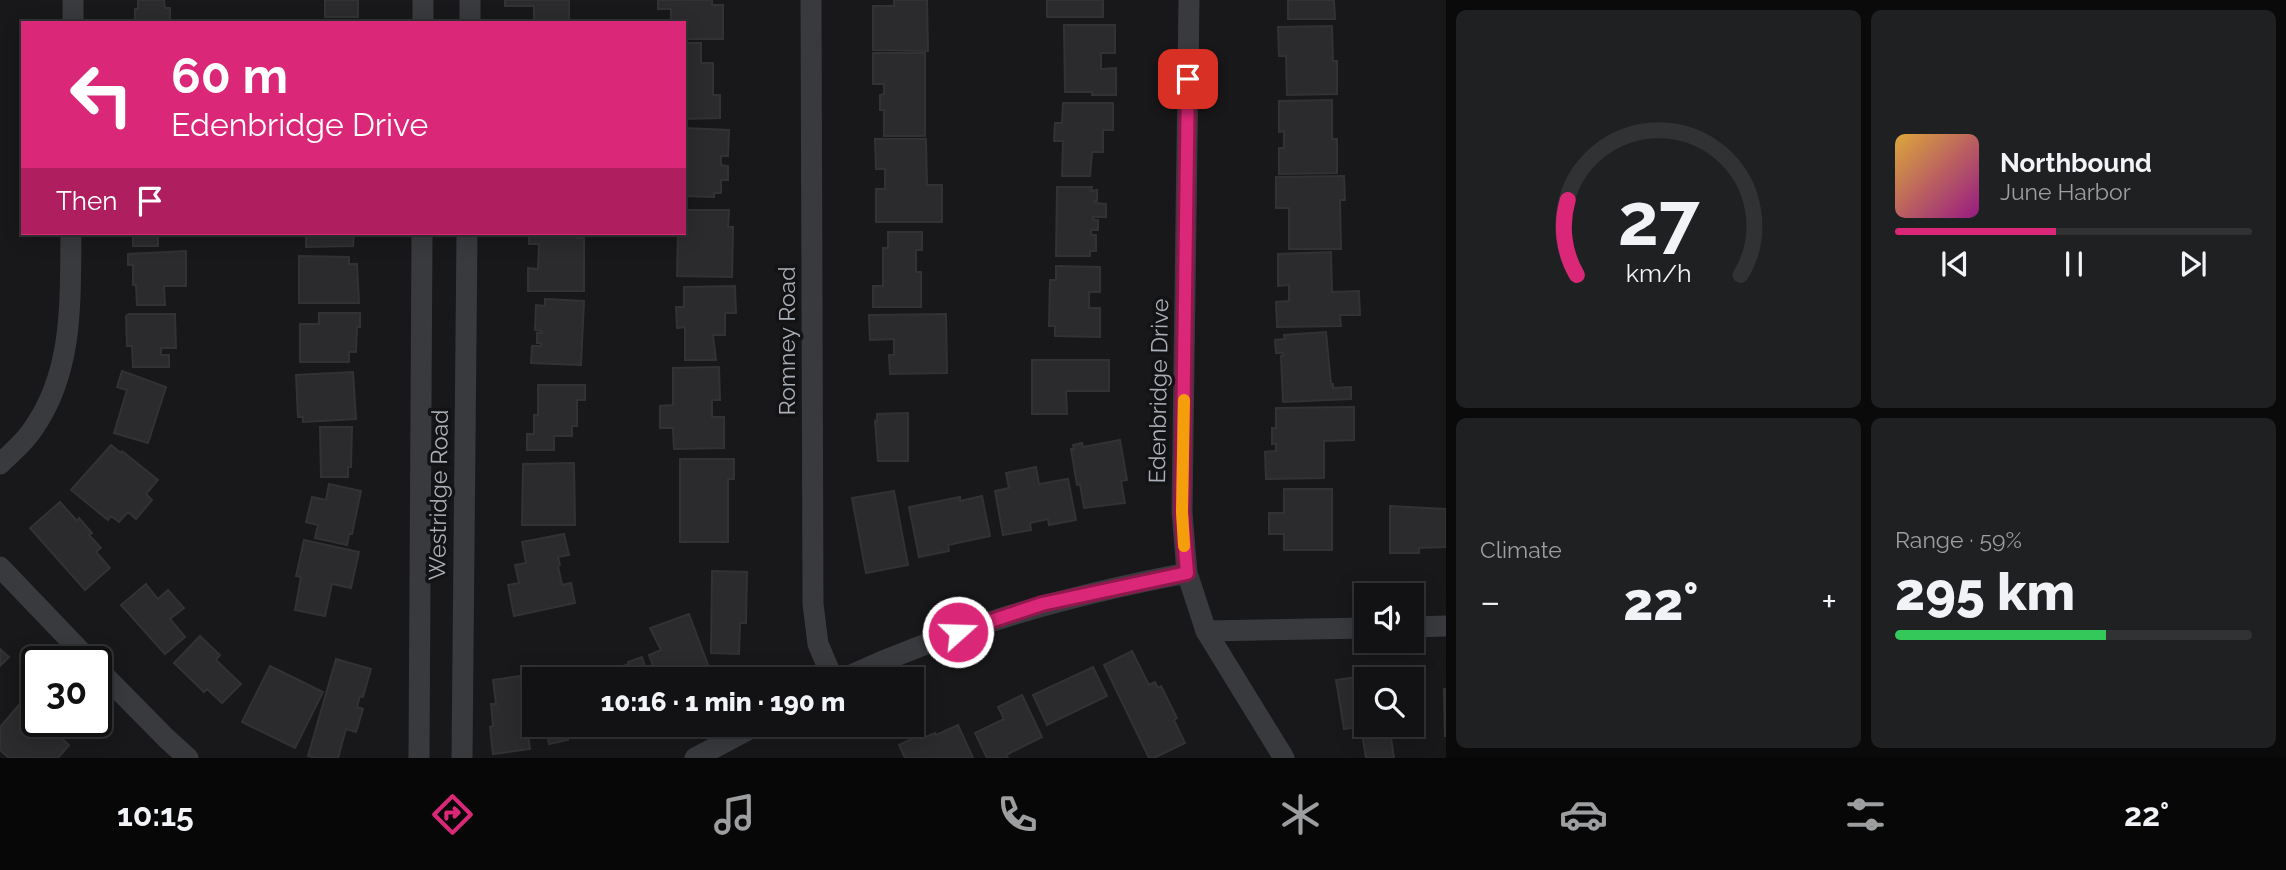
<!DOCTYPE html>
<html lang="en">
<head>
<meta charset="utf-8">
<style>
  :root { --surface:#121214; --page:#1f2022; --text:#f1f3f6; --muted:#9c9ea0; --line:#313234; --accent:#db2777 }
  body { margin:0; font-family:Raleway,sans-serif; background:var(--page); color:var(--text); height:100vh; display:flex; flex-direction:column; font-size:26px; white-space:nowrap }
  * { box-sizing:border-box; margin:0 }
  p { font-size:23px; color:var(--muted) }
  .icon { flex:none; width:38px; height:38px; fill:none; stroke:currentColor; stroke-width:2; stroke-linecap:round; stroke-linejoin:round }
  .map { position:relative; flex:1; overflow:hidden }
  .side { display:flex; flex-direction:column; gap:10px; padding:10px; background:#0a0a0b; width:840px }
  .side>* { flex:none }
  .hud { position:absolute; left:21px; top:21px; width:665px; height:214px; border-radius:0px; box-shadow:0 4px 18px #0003,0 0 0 2px var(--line); background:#db2777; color:#fff; overflow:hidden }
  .buttons { position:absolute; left:1354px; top:583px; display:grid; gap:14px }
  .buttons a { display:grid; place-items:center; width:70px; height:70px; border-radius:0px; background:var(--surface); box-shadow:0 4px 18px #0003,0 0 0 2px var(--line); font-size:35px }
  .speed { position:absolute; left:21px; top:646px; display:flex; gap:14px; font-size:35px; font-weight:700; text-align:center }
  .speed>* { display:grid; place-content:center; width:91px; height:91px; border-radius:50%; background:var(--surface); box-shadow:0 4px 18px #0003,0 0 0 2px var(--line); line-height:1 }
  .speed .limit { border:4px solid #111; border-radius:10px; background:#fff; color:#111 }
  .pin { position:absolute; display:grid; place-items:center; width:60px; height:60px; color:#fff; margin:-30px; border-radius:14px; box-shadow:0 4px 10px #0006 }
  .me { position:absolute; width:77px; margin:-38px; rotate:70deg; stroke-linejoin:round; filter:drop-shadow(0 0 5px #0008) }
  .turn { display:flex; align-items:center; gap:24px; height:147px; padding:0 35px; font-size:32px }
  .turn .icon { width:91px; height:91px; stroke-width:2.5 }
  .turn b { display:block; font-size:49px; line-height:60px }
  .then { display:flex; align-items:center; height:66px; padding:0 35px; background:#0003; gap:14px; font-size:26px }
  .big { font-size:52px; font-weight:800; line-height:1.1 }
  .side .widget { flex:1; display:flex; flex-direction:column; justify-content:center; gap:10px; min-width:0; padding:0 24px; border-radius:10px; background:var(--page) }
  .side .dial { align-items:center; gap:0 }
  .dial svg { height:182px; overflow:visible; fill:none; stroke:var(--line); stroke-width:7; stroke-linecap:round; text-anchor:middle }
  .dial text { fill:var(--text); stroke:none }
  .song { display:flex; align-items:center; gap:21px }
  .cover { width:84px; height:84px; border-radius:10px; background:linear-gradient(135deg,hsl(40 70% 55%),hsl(310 70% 35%)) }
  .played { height:7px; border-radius:4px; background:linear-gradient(90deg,var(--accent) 45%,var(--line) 45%) }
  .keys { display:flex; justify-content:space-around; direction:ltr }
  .heat { display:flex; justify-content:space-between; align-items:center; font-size:38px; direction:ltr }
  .charge { height:10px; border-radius:5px; background:linear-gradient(90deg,#34c759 59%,var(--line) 0) }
  .side .tiles { flex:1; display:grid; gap:10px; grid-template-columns:repeat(2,1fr) }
  .trip { position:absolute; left:522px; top:667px; width:402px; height:70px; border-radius:0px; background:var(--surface); box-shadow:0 4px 18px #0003,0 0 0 2px var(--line); font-weight:800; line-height:70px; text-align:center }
  .tabs { display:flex; height:112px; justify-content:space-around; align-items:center; background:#070708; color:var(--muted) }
  .tabs .icon { width:49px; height:49px }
  .tabs .current { color:var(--accent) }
  .tabs b { font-size:32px; color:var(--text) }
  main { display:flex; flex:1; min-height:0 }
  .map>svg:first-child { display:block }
  .building { fill:#2b2b2d; stroke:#323235; stroke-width:2 }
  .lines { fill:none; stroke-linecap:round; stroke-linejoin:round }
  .street { stroke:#393a3e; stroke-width:21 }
  .route-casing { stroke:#8e194d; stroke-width:18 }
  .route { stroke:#db2777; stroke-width:12 }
  .slow { stroke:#f59e0b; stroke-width:12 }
  .labels { text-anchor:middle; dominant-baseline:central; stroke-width:7; stroke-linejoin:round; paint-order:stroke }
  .street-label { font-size:23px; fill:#abb0b8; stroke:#131315 }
</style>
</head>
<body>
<main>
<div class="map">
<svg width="1446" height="758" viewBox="0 0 1446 758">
  <rect width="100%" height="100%" fill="#18181a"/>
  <path class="building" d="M138,0h26l1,8h5v15h-35v-14h3z
    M325,0h33v17h-33z
    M505,0h64v23h-35v-17h-29z
    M658,0h54v5h11v34h-39v-16h-13v-14h-13z
    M894,0h33l1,51 -55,-1v-44h21z
    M1047,0h56v17h-56z
    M1288,0h46l1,19h-47z
    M1064,25h51v28h-14v16l15,-1v27h-24v-3h-27z
    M1332,26l1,35h4v33l-50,1 -1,-39h-7l-1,-29z
    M684,43h17v20h12v32h7v23l-36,1z
    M873,53h52v83h-41v-26h-4v-15l4,-1v-10h-11z
    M1332,100v39h5v34l-58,1v-26h5v-17l-5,1v-31z
    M1063,103h50v27h-10v22h-11l-2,24h-28l1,-35h-9l1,-18h7z
    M684,128l45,2 -1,26h-7v9l7,1v14h-7v13h-7v4l-30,-1z
    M875,139h51l1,46h15v37h-66v-33h9v-20h-9z
    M1344,176l1,24h-5l1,49h-52v-41h-13v-31z
    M1057,187h35l-1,4 6,-1v11h-3v2l12,1v13h-13v3h5v10h-7v5h5v16h-6v5h-34z
    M685,210h44l-1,17h5l-1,50 -55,-1 1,-43h6z
    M888,232h34v18h-6v22h5v35h-48v-21h10v-38h5z
    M133,233h30v2h-5v11h-25z
    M306,233h52v2h-4l-1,11 -47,1z
    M529,233h48v5h7v53h-56v-23l10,1 1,-25h-10z
    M186,251v35h-22l1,19h-28l-1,-20h-3v-20h-5v-11z
    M1331,252l1,40 27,-1 1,24h-20l1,11 -64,1 -1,-25 13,-1v-16l-11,1v-32z
    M299,256l50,1v7h8l2,39h-60z
    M1056,266l44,1v25h-11v16h11v29l-45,-1v-10h-6l1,-46h6z
    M735,286l1,27h-11v22h-12l3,25h-31v-33l-8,1 -1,-21h8v-20z
    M545,299l39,2 -3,64 -50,-2 1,-17h9v-3h-4v-10h5v-2l-7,-1 1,-25 9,1z
    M319,313h41v14h-3l-1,25h-7v10h-49v-38h19z
    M129,314h46l1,34h-15v7h8v12h-36l-1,-21h-5l-1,-30z
    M946,314l1,59 -57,1 -1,-19h5v-16l-24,1 -1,-25z
    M1326,332l5,52h2v4l18,-1v12l-68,3 -2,-46h2v-3h-7l-1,-13 10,-1 -1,-4z
    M1032,360h77v31h-43l1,23h-35z
    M719,367l1,33h-8v17h12v31l-50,1 -1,-21h-13v-22l13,-1v-37z
    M122,371l44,16 -18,56 -34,-10 13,-43 -10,-3z
    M353,372l3,47 -53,3v-5h-5l-2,-42z
    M538,385h47v15h-8v26h-5v10h-18v14h-27v-16h7v-19h4z
    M1354,407v33l-30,1v37l-58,1 -1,-27 11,-1v-7h-4v-16h4v-20z
    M908,413v48h-30l-3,-40 2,1v-8z
    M320,427h32l-1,40h-3v10h-27z
    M1120,440l7,40 -6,1 4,22 -41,5 -4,-24 -3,1 -6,-36h3l-1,-4 9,-2 1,4z
    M111,445l10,8 1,-2 36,29 -12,14 6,6 -16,19 -8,-7 -9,10 -8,-6 -3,4 -37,-30z
    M680,459h54v20h-6v63h-48z
    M574,463l1,62h-53l1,-61z
    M1036,467l3,17 29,-5 8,41 -27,5 -1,-6 -18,4 1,7 -28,5 -8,-44 14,-3 -3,-15z
    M329,484l32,7 -9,43h-3l-2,11 -32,-7 3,-13 -12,-3 6,-25 14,3z
    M1284,489h48v61h-48v-16h-15v-21h15z
    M894,491l14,74 -42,8 -14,-75z
    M982,496l8,40 -42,9 1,6 -30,6 -10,-50 51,-10v4z
    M60,502l17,19 2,-3 13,15 -3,2 12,13 -5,4 14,16 -25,22 -55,-62z
    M1390,506l56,3v38l-27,1v5h-29z
    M564,534l5,21 -11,2 2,8 -2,1 4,19 9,-2 4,20 -61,13 -6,-31 11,-2 -4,-18 11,-2 -4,-21z
    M304,540l55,12 -8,36 -19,-4 -7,32 -30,-6 6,-33 -5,-1z
    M712,571l35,1 -1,51h-6l-1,31 -28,-1z
    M146,584l12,15 10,-9 16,18 -14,11 15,18 -20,17 -44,-49z
    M689,614l19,51 -32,12 1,2h-19l-9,-24 12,-5 -11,-22z
    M200,636l20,19 -4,5 25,24 -19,19 -15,-14 -3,3 -30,-29z
    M0,649l9,8 -9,9z
    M1132,651l17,34 6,-3 3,6 3,-2 16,32 -3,2 11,23 -31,15h-5l-45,-93z
    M642,657l7,22h-44l20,-7 -2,-6 6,-2 -1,-2z
    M336,659l35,10 -8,28 -3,-1 -3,11 6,2 -7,23 -10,-3 -8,29h-22l-8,-2z
    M270,666l53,26 -28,56 -53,-26z
    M1093,667l14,29 -60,29 -14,-30z
    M1389,672l1,7h-23v45h30l-16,4 2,11 8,-1 3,20h-28l-5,-31 -17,2 -8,-49z
    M520,676l10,73 -37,5 -3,-27 3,-1 -2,-22h5l-3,-24z
    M1444,689h2v47h-1z
    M1022,695l20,42 -36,18 2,3h-21l-12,-25 29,-14 -6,-12z
    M35,702l2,2v17h10l14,12 -2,3 10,9 -11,13h-49l-9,-8v-23l19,-22 8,7z
    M547,724h32l1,7 -13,2 1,7 -19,4 -3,-15h2z
    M958,725l15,33h-68l-6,-13 20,-10 2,4 14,-6 1,2z"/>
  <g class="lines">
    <path class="street" d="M811,0l2,604 5,40 15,35
      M1189,0l-7,512 5,61 19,58 78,127
      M73,23v-23
      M423,23v-23
      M470,23v-23
      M0,464c11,-11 25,-22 33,-35 41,-58 37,-128 38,-196
      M0,567l91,95
      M1412,627l34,-1
      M1206,631l161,-3
      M96,667l71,72 21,19
      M842,679c113,-52 224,-83 345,-106
      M419,758l3,-525
      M462,758l5,-525
      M695,758l64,-34"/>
  </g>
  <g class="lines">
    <defs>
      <path id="route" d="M958,632l84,-28 145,-31 -5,-61 6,-433"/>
    </defs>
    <use href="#route" class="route-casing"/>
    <use href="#route" class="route"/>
    <path class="slow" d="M1184,546l-2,-34 2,-112"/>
  </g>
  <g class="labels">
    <g class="street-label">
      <text transform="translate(786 341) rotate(-90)">Romney Road</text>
      <text transform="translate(1158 391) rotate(-89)">Edenbridge Drive</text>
      <text transform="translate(438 495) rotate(-89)">Westridge Road</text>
    </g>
  </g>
</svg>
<div class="buttons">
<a><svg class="icon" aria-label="sound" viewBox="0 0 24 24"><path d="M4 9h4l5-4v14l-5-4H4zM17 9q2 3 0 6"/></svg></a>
<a><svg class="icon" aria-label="search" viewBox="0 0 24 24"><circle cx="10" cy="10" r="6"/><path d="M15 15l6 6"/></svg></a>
</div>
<div class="speed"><div class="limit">30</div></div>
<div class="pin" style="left:1188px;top:79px;background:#d93025"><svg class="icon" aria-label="arrive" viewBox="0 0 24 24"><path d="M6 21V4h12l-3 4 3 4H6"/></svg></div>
<svg class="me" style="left:958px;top:632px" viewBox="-20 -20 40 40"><circle r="17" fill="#db2777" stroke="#fff" stroke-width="3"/><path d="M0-11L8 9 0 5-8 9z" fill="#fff"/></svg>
<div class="trip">10:16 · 1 min · 190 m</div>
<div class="hud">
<div class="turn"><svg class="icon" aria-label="left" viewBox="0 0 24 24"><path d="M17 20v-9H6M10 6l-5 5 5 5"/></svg><div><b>60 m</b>Edenbridge Drive</div></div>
<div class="then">Then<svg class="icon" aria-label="arrive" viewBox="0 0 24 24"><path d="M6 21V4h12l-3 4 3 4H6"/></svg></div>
</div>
</div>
<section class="side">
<div class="tiles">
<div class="widget dial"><svg viewBox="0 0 100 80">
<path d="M14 69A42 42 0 1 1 86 69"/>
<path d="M14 69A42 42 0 0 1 10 36" stroke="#db2777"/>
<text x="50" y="56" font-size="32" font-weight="700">27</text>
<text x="50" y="72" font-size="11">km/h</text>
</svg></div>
<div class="widget">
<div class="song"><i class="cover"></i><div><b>Northbound</b><p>June Harbor</p></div></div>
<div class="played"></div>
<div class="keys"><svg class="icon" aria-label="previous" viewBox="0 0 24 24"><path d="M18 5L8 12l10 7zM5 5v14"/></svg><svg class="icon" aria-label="pause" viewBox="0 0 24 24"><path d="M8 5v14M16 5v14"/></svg><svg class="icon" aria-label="next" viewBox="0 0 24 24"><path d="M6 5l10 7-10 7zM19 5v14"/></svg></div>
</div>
<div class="widget"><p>Climate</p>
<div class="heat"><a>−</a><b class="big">22°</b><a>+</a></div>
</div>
<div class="widget"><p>Range · 59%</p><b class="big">295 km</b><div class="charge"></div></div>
</div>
</section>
</main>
<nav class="tabs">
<b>10:15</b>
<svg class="icon current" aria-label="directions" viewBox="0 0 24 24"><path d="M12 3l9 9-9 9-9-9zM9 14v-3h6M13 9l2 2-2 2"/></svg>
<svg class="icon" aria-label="music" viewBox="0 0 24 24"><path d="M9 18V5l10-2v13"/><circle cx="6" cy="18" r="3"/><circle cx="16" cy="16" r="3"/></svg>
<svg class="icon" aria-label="phone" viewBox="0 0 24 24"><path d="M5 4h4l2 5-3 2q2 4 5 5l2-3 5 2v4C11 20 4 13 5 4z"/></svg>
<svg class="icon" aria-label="climate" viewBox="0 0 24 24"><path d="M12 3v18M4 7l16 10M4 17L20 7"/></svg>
<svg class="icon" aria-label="car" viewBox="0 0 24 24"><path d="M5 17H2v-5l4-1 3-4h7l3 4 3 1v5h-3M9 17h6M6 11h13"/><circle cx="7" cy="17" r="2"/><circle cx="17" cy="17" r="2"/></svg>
<svg class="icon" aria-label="filters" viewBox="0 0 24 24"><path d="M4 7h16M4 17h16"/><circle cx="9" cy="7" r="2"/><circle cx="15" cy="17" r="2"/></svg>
<b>22°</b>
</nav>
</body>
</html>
